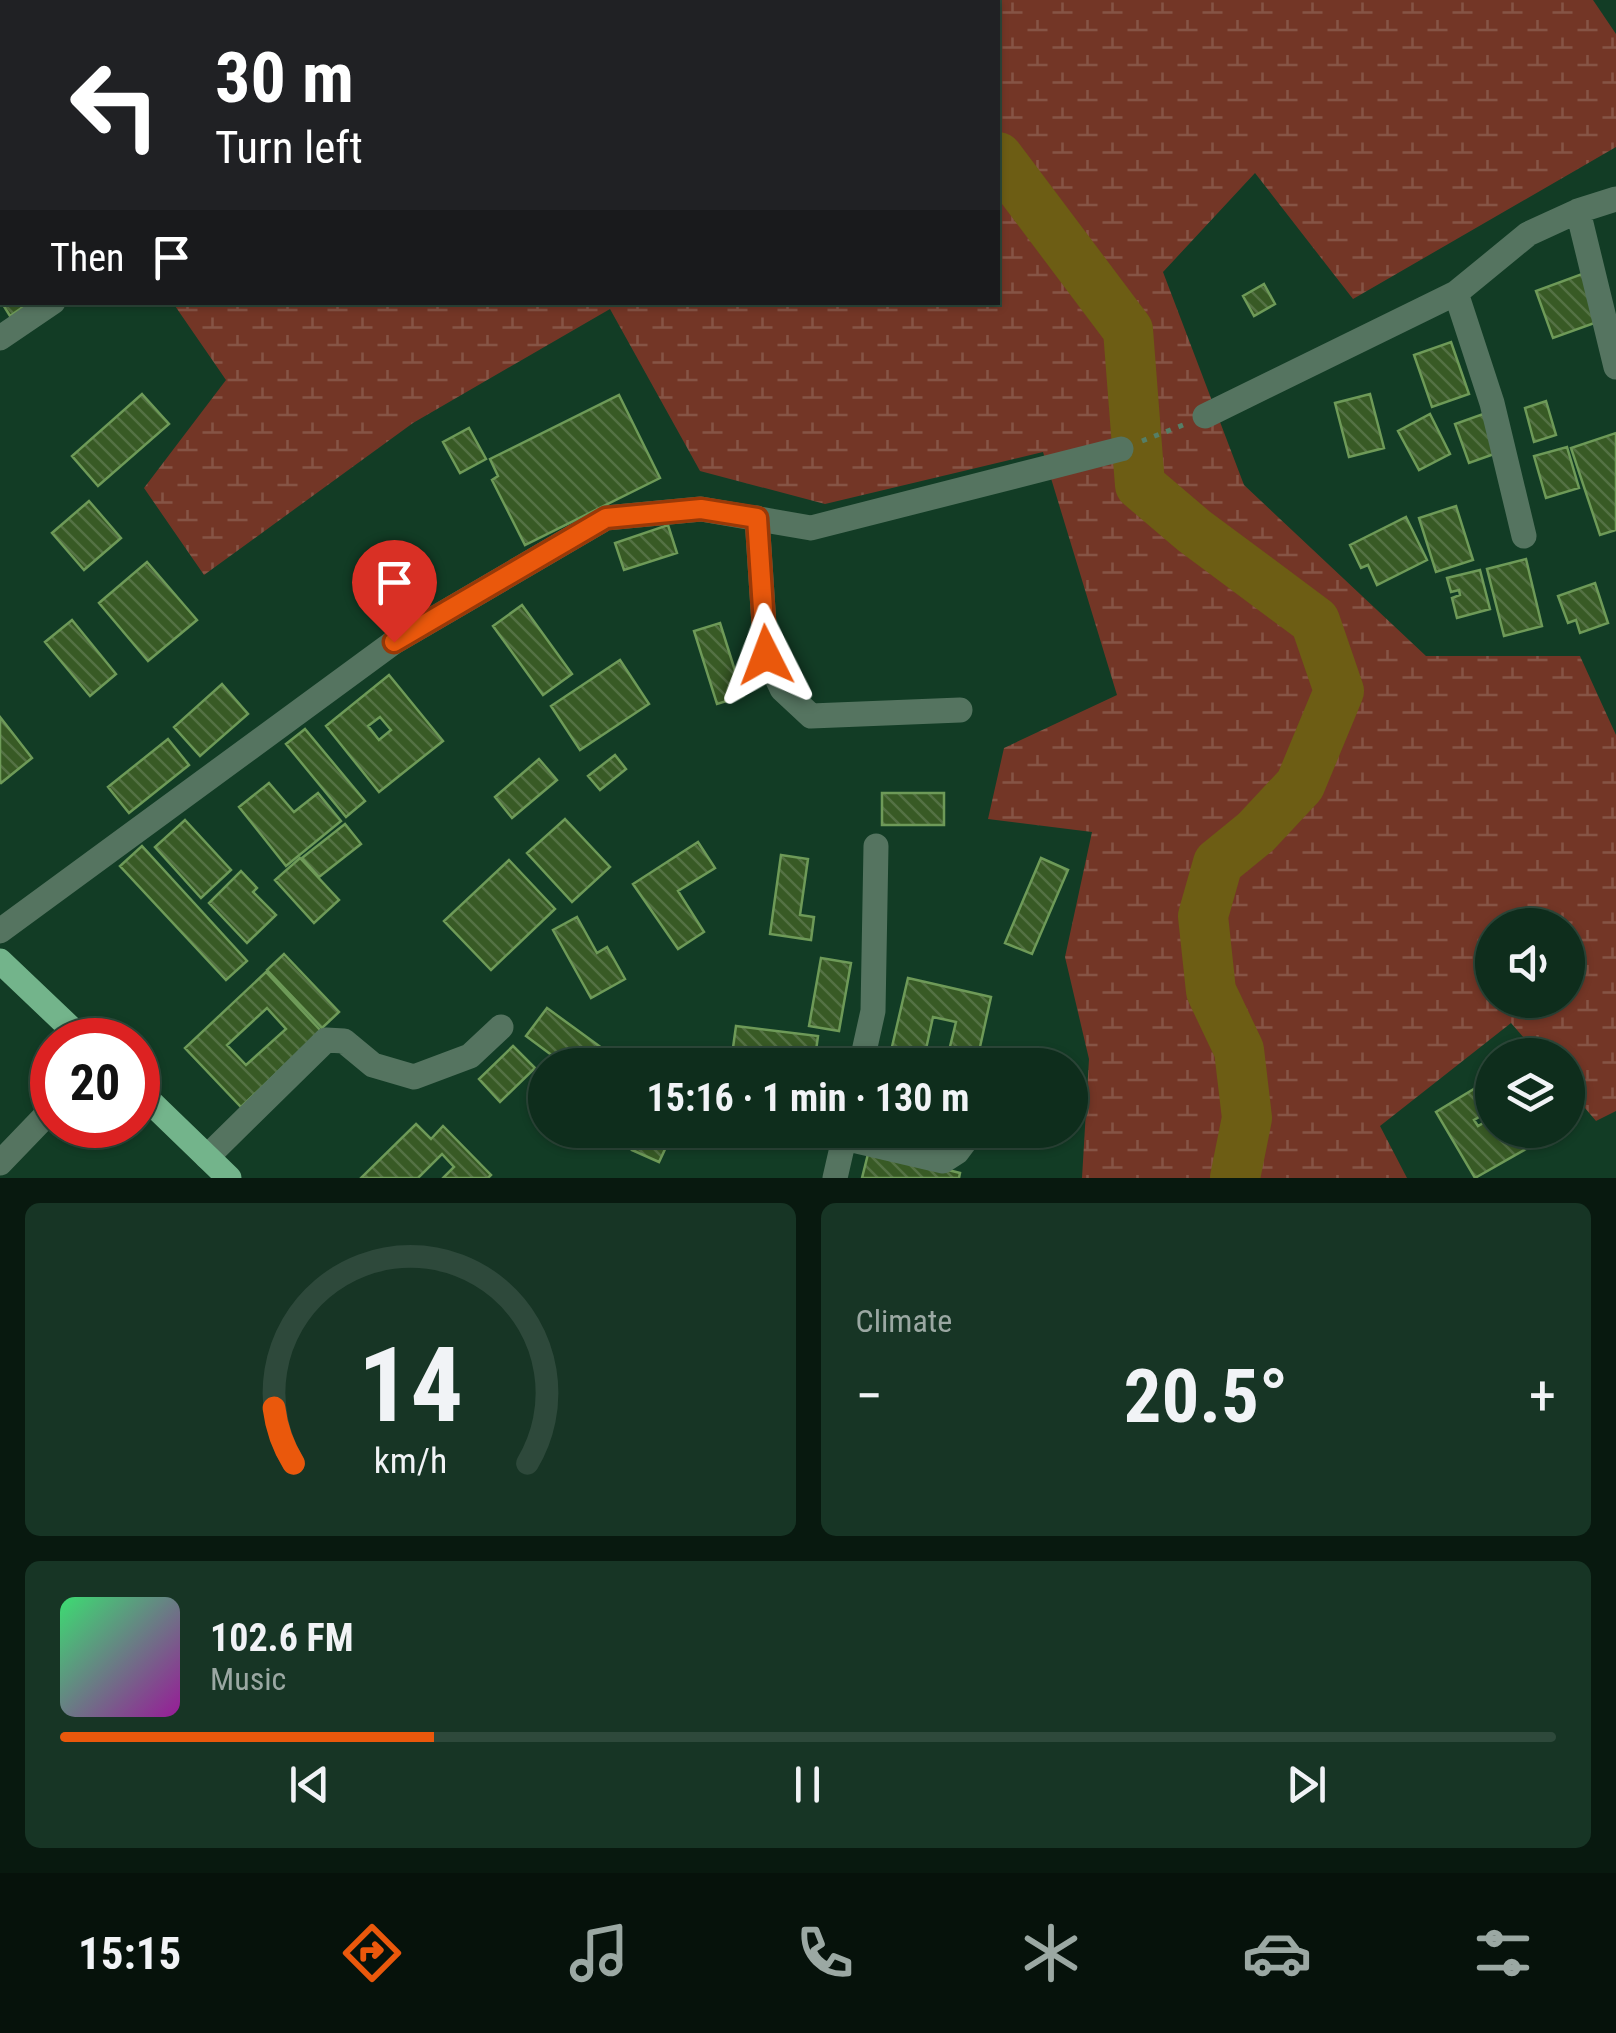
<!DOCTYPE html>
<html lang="en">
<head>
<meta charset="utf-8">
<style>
  :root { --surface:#0e2d1c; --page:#173525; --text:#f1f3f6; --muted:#9ba8a3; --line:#2e493b; --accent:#ea580c }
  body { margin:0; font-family:"Roboto Condensed",sans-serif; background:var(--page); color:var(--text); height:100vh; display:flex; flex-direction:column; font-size:38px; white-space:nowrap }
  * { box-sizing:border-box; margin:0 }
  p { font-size:32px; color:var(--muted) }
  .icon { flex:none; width:55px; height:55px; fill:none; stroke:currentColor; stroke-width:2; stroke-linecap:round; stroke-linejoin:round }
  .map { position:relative; height:1178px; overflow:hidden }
  .sheet { display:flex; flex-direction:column; gap:25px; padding:25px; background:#08190f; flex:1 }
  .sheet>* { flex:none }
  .banner { position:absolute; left:0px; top:0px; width:1000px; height:305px; box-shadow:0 2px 8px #0004,0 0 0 2px var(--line); background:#202124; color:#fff; overflow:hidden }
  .controls { position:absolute; left:1475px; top:908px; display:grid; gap:20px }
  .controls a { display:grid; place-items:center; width:110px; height:110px; border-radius:50%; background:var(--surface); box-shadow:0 2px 8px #0004,0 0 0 2px var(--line); font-size:50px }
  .speed { position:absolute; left:30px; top:1018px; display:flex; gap:20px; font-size:50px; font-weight:700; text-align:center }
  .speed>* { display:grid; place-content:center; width:130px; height:130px; border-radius:50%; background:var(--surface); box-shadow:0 2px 8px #0004,0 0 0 2px var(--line); line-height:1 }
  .speed .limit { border:15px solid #d22; background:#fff; color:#111 }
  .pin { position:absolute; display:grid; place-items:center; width:85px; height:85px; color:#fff; margin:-102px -42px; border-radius:50% 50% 50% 0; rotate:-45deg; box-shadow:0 0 10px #0007 }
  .pin .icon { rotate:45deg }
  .me { position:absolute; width:110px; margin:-55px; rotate:357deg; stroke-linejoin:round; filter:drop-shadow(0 0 8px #0008) }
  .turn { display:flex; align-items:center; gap:35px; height:210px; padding:0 50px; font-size:45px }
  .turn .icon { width:130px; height:130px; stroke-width:2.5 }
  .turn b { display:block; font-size:70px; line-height:85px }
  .then { display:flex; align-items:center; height:95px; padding:0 50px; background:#0003; gap:20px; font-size:38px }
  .big { font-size:75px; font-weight:700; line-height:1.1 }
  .sheet .card { flex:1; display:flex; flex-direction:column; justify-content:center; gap:15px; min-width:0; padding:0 35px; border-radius:15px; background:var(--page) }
  .sheet .dial { align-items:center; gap:0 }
  .dial svg { height:260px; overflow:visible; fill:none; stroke:var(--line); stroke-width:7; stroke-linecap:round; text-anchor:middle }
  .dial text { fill:var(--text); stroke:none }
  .song { display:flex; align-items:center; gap:30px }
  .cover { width:120px; height:120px; border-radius:15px; background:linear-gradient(135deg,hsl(140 70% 55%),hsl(300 70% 35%)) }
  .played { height:10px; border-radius:5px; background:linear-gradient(90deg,var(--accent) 25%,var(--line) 25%) }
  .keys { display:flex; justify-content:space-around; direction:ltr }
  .heat { display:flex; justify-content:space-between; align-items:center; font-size:55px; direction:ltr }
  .sheet .tiles { flex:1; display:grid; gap:25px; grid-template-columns:1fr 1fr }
  .card:last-child { grid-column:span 2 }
  .trip { position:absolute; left:528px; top:1048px; width:560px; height:100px; border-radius:50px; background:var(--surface); box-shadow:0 2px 8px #0004,0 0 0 2px var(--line); font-weight:700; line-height:100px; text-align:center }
  .tabs { display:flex; height:160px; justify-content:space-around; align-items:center; background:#06120b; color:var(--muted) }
  .tabs .icon { width:70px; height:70px }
  .tabs .current { color:var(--accent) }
  .tabs b { font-size:45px; color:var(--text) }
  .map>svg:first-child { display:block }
  .wetland { fill:url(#wetland-marsh); fill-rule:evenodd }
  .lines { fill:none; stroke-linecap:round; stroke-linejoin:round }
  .river { stroke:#6d5d14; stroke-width:50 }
  .building { fill:url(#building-back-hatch); stroke:#6e9a58; stroke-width:2.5; fill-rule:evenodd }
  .path { stroke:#557e66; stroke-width:5; stroke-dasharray:5 8; stroke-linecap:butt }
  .minor { stroke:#557460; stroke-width:25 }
  .major { stroke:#73b48b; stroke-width:25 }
  .route-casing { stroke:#983908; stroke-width:25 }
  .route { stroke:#ea580c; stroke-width:18 }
</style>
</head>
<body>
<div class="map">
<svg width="1616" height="1178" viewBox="0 0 1616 1178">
  <defs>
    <pattern id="wetland-marsh" width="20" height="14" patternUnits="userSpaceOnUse" patternTransform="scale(2.5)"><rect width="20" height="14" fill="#733626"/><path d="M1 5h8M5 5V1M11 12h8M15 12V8" fill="none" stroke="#865445"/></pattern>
    <pattern id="building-back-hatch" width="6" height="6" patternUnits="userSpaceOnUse" patternTransform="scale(2.5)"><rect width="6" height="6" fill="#385a25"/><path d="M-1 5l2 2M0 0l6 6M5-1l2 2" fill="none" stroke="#547244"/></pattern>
  </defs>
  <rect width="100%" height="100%" fill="#123c25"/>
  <path class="wetland" d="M265,0h1328l23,34v113l-263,152 -98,-126 -92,99 81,213 182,171h154l36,79v376l-20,10 -28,-33v-33h-29l-28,-32 -131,103 27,52h-325l7,-119 -24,-102 27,-125 -104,-13 16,-71 113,-53 -74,-243 -218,52 -125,-33 -90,-162 -197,114 -209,152 -60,-87 82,-108 -53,-77 825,-1v-300zM1492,925h76v75h-76z"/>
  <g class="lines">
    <path class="river" d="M899,0l1,2
      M998,157l130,173 12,155 54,46 121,90 24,70 -39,94 -44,47 -38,31 -15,53 8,75 28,59 8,68 -12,60"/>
  </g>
  <path class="building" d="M0,223l2,79h28l-20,14 -10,-16z
    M1582,274l18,47 -47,17 -17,-47z
    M1264,284l11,20 -21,12 -11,-20z
    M1451,342l18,52 -37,13 -18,-52z
    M142,394l27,30 -71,62 -26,-30z
    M1370,394l14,54 -35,9 -14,-54z
    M619,395l41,83 -135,67 -33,-65 6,-4 -8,-17z
    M1546,401l10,34 -22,7 -9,-34z
    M1430,414l20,40 -31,16 -21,-39z
    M1483,414l14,39 -28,10 -14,-39z
    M469,428l17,31 -26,14 -17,-31z
    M1616,433v97l-16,5 -29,-87z
    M1567,447l12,41 -33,10 -12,-42z
    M89,501l32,37 -37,32 -32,-37z
    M1456,506l17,54 -37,12 -17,-54z
    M1406,517l21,43 -50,25 -9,-20 -7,3 -11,-23z
    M668,525l9,28 -53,17 -9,-27z
    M1526,559l16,67 -38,10 -17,-67z
    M147,562l50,58 -49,41 -49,-58z
    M1480,570l10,39 -33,9 -5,-20 8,-3 -1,-5 -8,2 -4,-14z
    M1595,583l13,40 -28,10 -4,-13 -8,3 -10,-27z
    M522,605l50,69 -29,21 -50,-69z
    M72,620l44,54 -26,22 -45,-54z
    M720,623l23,73 -26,8 -23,-73z
    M620,660l29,44 -69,46 -29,-44z
    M389,675l54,66 -64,51 -53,-66zM380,717l11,13 -12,10 -11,-14z
    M222,684l26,30 -48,42 -26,-29z
    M0,717l32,41 -31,25 -1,-1z
    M305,729l60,72 -19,16 -60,-73z
    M168,739l21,26 -60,48 -21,-26z
    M615,755l11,14 -26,21 -12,-14z
    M539,759l18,21 -45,38 -17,-21z
    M269,783l25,29 24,-19 23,28 -55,45 -47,-59z
    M882,793h62v32h-62z
    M565,819l45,48 -38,35 -45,-49z
    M185,820l46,50 -30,28 -46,-51z
    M345,824l16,20 -42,33 -17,-19z
    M698,842l17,26 -37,23 26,41 -26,17 -45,-65z
    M142,846l105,115 -21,19 -106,-114z
    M781,855l27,4 -8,56 14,2 -3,23 -41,-6z
    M300,858l39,42 -25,23 -39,-43z
    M1041,858l27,12 -36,84 -27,-11z
    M509,860l46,49 -64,61 -47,-49z
    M241,871l16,17 -4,4 23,23 -29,28 -38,-40z
    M577,917l20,36 10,-6 18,32 -34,19 -38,-68z
    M284,954l55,58 -17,16 -55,-58z
    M821,958l30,5 -12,68 -30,-5z
    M266,972l55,59 -80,76 -56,-59zM267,1008l19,21 -40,36 -19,-20z
    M908,978l83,19 -15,68 -30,-2 10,-41 -23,-5 -9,41 -33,-7z
    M547,1008l59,43 -10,14h-31l-39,-29z
    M736,1026l82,10 -4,29 -82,-10z
    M513,1046l22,22 -35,34 -21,-23z
    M1492,1078v38l-2,-5 -16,9 4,6 14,-8v12h42l6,11 -65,37 -39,-66z
    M416,1124l15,15 12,-13 48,49 -3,3h-45l11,-11 -12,-13 -24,24h-57z
    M641,1130h33l-15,32 -27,-12z
    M869,1150l91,23 -1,5h-97z"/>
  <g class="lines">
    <path class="path" d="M1142,441l41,-16"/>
    <path class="minor" d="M0,196l2,3
      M1578,211l38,156
      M1456,293l36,110 32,133
      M0,338l53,-36
      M1205,416l251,-123 72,-59 50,-23 38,-12
      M757,518l9,137 16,34 29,27 149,-6
      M0,931l394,-289 212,-124 95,-9 110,19 310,-79
      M861,1065l12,-54 3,-165
      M844,1138l99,23 14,-9 15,-20
      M207,1157l119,-117 18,1 29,24 41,12 56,-21 31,-29
      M0,1163l52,-54
      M835,1178l11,-48"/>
    <path class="major" d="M0,961l83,79
      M138,1090l91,88"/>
  </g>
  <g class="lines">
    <defs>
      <path id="route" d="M394,642l212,-124 95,-9 56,9 9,137"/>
    </defs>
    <use href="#route" class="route-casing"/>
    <use href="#route" class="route"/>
  </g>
</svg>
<div class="controls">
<a><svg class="icon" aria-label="sound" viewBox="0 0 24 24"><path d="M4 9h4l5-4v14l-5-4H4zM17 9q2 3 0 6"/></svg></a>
<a><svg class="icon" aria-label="layers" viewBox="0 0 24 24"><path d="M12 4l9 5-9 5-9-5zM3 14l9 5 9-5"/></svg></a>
</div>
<div class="speed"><div class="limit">20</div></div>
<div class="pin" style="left:394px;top:642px;background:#d93025"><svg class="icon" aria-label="arrive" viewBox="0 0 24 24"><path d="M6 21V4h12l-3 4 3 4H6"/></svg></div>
<svg class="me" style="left:766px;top:655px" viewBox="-20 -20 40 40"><path d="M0-17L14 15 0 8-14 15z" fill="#ea580c" stroke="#fff" stroke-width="4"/></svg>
<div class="trip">15:16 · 1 min · 130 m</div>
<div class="banner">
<div class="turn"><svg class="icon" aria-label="left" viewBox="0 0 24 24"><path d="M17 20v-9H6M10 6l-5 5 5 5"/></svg><div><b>30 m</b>Turn left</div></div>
<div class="then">Then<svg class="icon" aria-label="arrive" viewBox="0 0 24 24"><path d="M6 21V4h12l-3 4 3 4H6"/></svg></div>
</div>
</div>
<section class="sheet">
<div class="tiles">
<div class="card dial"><svg viewBox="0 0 100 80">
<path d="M14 69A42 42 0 1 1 86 69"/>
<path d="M14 69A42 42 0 0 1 8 52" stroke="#ea580c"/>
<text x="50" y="56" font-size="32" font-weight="700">14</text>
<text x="50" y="72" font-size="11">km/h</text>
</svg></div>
<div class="card"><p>Climate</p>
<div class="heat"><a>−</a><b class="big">20.5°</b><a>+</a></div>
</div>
<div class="card">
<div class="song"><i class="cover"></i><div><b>102.6 FM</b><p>Music</p></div></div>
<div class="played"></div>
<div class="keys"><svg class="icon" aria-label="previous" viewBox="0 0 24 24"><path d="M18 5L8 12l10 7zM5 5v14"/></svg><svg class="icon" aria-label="pause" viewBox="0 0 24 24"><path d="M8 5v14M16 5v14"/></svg><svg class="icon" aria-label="next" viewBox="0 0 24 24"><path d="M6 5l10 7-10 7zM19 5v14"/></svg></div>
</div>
</div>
</section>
<nav class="tabs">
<b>15:15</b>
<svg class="icon current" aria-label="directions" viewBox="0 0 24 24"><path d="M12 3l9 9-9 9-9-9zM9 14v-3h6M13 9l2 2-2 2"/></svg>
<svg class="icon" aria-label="music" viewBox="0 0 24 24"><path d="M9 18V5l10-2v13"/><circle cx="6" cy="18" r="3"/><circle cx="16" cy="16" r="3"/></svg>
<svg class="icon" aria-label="phone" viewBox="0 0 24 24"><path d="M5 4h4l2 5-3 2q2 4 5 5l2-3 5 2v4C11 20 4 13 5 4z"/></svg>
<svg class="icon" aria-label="climate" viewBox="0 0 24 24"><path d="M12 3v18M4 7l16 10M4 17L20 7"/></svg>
<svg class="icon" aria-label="car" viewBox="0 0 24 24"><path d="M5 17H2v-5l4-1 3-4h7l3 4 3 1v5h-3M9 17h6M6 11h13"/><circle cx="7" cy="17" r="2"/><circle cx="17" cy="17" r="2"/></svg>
<svg class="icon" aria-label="filters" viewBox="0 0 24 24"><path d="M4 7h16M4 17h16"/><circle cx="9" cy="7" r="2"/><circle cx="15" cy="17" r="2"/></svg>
</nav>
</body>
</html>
